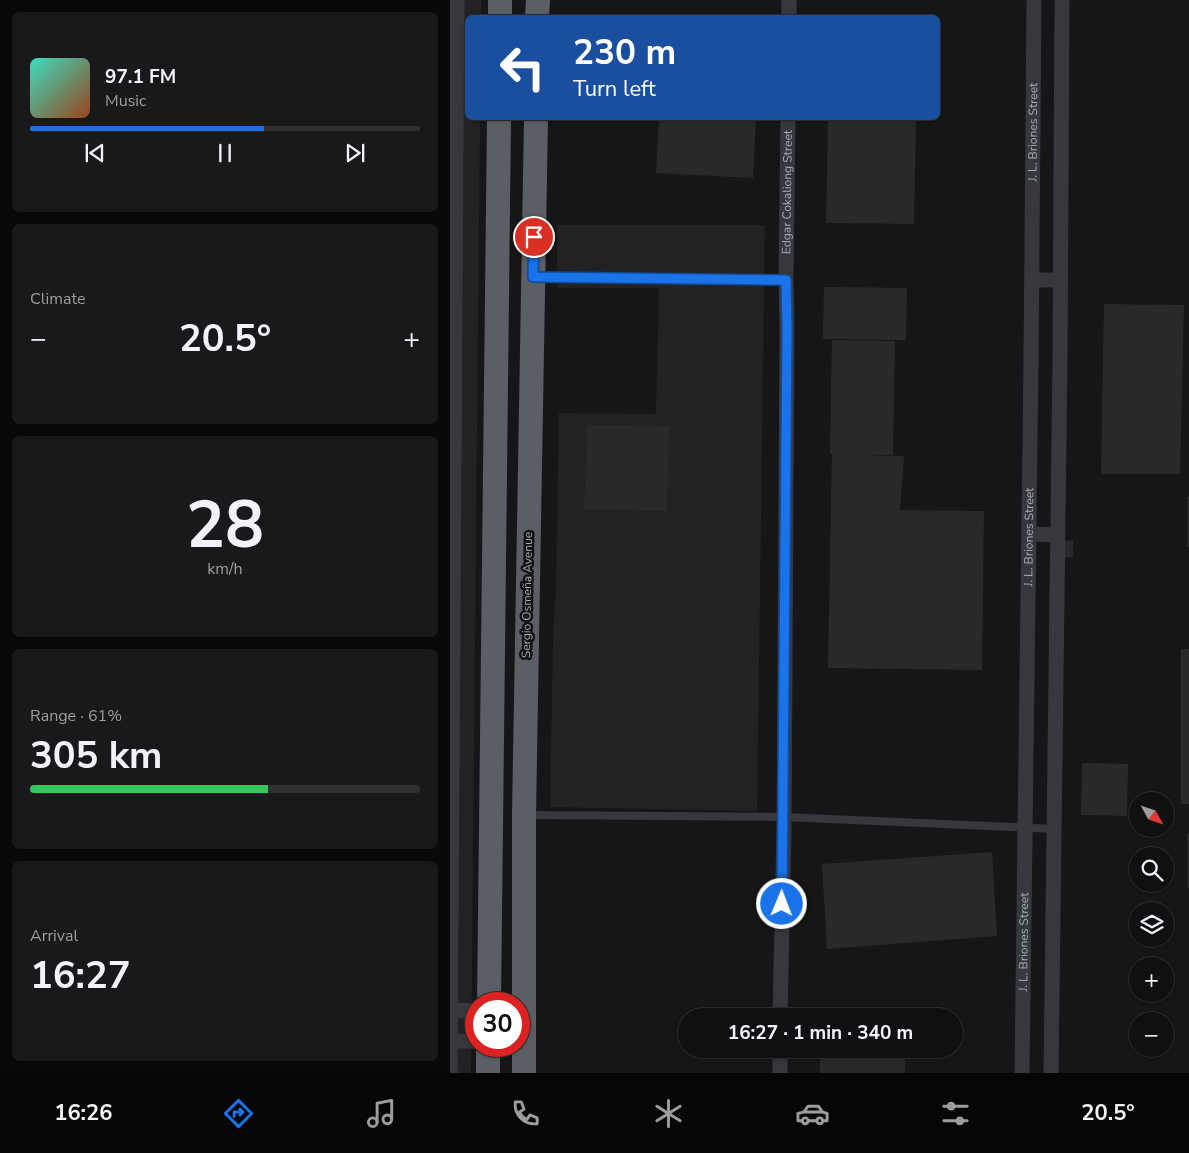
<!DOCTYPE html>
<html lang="en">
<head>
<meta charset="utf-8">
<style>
  :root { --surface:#101012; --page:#19191b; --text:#f1f3f6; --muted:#9c9d9f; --line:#303032; --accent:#1a73e8 }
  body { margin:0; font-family:"Nunito Sans",sans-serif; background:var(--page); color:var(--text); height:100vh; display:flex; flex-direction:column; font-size:19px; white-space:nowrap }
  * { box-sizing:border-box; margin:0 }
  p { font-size:16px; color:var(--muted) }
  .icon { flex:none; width:28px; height:28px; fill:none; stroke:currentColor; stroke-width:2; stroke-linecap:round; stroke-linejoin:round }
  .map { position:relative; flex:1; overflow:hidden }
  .panel { display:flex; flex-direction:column; gap:12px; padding:12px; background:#09090a; width:450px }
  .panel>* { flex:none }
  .top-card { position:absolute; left:15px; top:15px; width:475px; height:105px; border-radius:8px; box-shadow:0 1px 4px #0004,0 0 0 1px var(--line); background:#1a4fa0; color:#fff; overflow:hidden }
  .needle { width:32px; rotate:130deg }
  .tools { position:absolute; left:679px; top:792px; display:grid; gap:10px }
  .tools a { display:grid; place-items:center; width:45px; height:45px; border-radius:50%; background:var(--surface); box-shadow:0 1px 4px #0004,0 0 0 1px var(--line); font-size:25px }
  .speed { position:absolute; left:15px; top:992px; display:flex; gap:10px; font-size:25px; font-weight:700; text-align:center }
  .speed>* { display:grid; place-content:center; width:65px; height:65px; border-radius:50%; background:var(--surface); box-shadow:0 1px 4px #0004,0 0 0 1px var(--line); line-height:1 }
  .speed .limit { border:8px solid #d22; background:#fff; color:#111 }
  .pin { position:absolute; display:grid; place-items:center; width:42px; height:42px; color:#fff; margin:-21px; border:2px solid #fff; border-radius:50%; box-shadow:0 1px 5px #0007 }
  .me { position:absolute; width:55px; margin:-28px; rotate:1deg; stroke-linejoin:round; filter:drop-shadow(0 0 4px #0008) }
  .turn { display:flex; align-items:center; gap:18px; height:105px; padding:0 25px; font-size:22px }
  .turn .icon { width:65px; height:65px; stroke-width:2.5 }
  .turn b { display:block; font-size:35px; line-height:42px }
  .big { font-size:38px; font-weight:700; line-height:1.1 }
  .panel .tile { flex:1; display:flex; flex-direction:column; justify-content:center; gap:8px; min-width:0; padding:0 18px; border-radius:8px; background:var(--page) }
  .panel .dial { align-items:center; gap:0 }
  .dial b { font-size:65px; line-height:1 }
  .song { display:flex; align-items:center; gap:15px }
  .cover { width:60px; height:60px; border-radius:8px; background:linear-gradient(135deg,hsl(170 70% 55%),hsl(20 70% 35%)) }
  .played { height:5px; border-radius:2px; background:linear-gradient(90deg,var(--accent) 60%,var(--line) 60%) }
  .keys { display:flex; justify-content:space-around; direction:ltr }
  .heat { display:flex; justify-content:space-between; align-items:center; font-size:28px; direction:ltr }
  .charge { height:8px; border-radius:4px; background:linear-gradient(90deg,#34c759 61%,var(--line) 0) }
  .trip { position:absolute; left:228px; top:1008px; width:285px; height:50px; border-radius:25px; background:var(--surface); box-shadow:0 1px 4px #0004,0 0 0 1px var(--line); font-weight:700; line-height:50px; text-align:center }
  .menu { display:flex; height:80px; justify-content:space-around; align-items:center; background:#060607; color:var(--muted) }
  .menu .icon { width:35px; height:35px }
  .menu .current { color:var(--accent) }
  .menu b { font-size:22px; color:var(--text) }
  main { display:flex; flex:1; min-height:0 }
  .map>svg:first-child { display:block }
  .built { fill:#222225 }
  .building { fill:#29292c }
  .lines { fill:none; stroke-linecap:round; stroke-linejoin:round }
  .service { stroke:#37383d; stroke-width:8 }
  .minor { stroke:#37383d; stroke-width:15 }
  .trunk { stroke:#5b5e65; stroke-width:24 }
  .route-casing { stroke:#114b97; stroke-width:12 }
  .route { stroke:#1a73e8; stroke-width:9 }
  .labels { text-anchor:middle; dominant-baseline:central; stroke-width:5; stroke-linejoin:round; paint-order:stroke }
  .street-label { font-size:12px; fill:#a8adb8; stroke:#111113 }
</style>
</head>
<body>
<main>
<section class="panel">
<div class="tile">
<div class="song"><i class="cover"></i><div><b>97.1 FM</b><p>Music</p></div></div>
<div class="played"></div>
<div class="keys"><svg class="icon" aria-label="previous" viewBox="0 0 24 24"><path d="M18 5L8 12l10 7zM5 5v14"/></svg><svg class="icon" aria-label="pause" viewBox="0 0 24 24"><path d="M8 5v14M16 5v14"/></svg><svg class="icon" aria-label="next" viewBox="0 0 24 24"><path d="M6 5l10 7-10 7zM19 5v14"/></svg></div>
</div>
<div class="tile"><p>Climate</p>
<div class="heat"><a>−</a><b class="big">20.5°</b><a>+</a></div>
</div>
<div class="tile dial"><b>28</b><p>km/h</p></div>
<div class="tile"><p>Range · 61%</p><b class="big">305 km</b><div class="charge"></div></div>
<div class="tile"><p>Arrival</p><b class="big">16:27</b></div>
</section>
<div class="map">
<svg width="739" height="1073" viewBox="0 0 739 1073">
  <rect width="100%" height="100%" fill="#161618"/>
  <path class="built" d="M0,0h31v17l-13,1v100h12l-9,955h-21z
    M107,225h208l-8,586 -207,-4 3,-166 3,-60 3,-168 97,1 3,-126h-102z"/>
  <path class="building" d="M209,118h97l-3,60 -97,-5z
    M378,118h88l-2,106 -88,-1z
    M374,287l83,1 -1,52 -83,-1z
    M654,304l80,1 -4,169h-79z
    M382,340l63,1 -2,114h-28l39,1 -4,54 84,1 -2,159 -154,-2 4,-214h-2z
    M137,425l82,1 -2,85 -83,-2z
    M737,497h2v50h-2z
    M623,540v17l-12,1 1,-17z
    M731,649h8v155h-8z
    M632,763l46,1 -1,52 -46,-1z
    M737,834h2v54h-2z
    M542,852l5,84 -170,13 -5,-85z
    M370,1049h85v24h-85z"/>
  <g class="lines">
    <path class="service" d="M85,277l251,3
      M77,815l257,2 271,12"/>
    <g class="minor">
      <path d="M339,18v-18"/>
      <path d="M582,280h29"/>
      <path d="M579,534l29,1"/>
      <path d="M0,1010l26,1"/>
      <path id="s1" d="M330,1016l4,-186 3,-501 -1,-49 2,-162"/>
      <path d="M0,1041h26"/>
      <path d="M0,1073l7,-1073"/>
      <path d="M330,1073v-24"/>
      <path id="s2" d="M572,1073l9,-711 3,-362"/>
      <path d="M601,1073l9,-713 2,-360"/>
    </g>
    <path class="trunk" d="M50,18v-18
      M87,18l1,-18
      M39,1004l10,-886
      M38,1073v-27
      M74,1073v-258l12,-697"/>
  </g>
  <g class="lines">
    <defs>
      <path id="route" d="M84,237l-1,40 253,3 1,49 -5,575"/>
    </defs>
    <use href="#route" class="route-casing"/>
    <use href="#route" class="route"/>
  </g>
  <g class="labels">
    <g class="street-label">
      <text stroke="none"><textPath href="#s2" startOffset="941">J. L. Briones Street</textPath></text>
      <text stroke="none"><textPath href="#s1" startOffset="824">Edgar Cokaliong Street</textPath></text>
      <text stroke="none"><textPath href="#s2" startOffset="536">J. L. Briones Street</textPath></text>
      <text transform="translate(77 595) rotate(-89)">Sergio Osmeña Avenue</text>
      <text stroke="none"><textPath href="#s2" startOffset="131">J. L. Briones Street</textPath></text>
    </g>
  </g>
</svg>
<div class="tools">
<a><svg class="needle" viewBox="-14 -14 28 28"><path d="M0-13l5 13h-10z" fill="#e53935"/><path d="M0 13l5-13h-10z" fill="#9c9d9f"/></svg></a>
<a><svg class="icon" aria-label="search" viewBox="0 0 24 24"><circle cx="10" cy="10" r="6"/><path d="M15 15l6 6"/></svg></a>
<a><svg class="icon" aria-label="layers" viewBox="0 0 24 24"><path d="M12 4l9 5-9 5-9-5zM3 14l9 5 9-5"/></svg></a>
<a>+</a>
<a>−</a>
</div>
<div class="speed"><div class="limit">30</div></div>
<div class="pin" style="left:84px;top:237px;background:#d93025"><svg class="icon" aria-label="arrive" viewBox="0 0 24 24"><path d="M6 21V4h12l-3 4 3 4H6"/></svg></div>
<svg class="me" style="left:332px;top:904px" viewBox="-20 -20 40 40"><circle r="17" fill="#1a73e8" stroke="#fff" stroke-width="3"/><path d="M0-11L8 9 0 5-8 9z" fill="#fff"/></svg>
<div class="trip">16:27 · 1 min · 340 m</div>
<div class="top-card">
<div class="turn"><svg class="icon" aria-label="left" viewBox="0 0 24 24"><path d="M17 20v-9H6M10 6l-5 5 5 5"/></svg><div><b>230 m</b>Turn left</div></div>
</div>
</div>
</main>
<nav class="menu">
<b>16:26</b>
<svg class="icon current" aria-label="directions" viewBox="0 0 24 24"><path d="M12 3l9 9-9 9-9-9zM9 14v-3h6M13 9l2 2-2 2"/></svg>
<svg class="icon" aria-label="music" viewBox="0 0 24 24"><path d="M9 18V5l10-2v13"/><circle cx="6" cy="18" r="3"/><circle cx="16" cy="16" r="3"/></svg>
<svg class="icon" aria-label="phone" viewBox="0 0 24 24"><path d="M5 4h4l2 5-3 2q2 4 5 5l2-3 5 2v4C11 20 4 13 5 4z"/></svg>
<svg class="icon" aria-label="climate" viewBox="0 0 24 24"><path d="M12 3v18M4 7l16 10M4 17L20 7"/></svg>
<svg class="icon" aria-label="car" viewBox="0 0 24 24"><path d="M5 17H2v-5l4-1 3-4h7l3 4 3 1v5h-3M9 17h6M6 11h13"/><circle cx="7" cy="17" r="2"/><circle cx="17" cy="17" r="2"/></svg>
<svg class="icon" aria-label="filters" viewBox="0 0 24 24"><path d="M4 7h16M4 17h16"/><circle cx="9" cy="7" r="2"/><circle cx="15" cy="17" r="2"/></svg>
<b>20.5°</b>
</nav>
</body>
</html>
